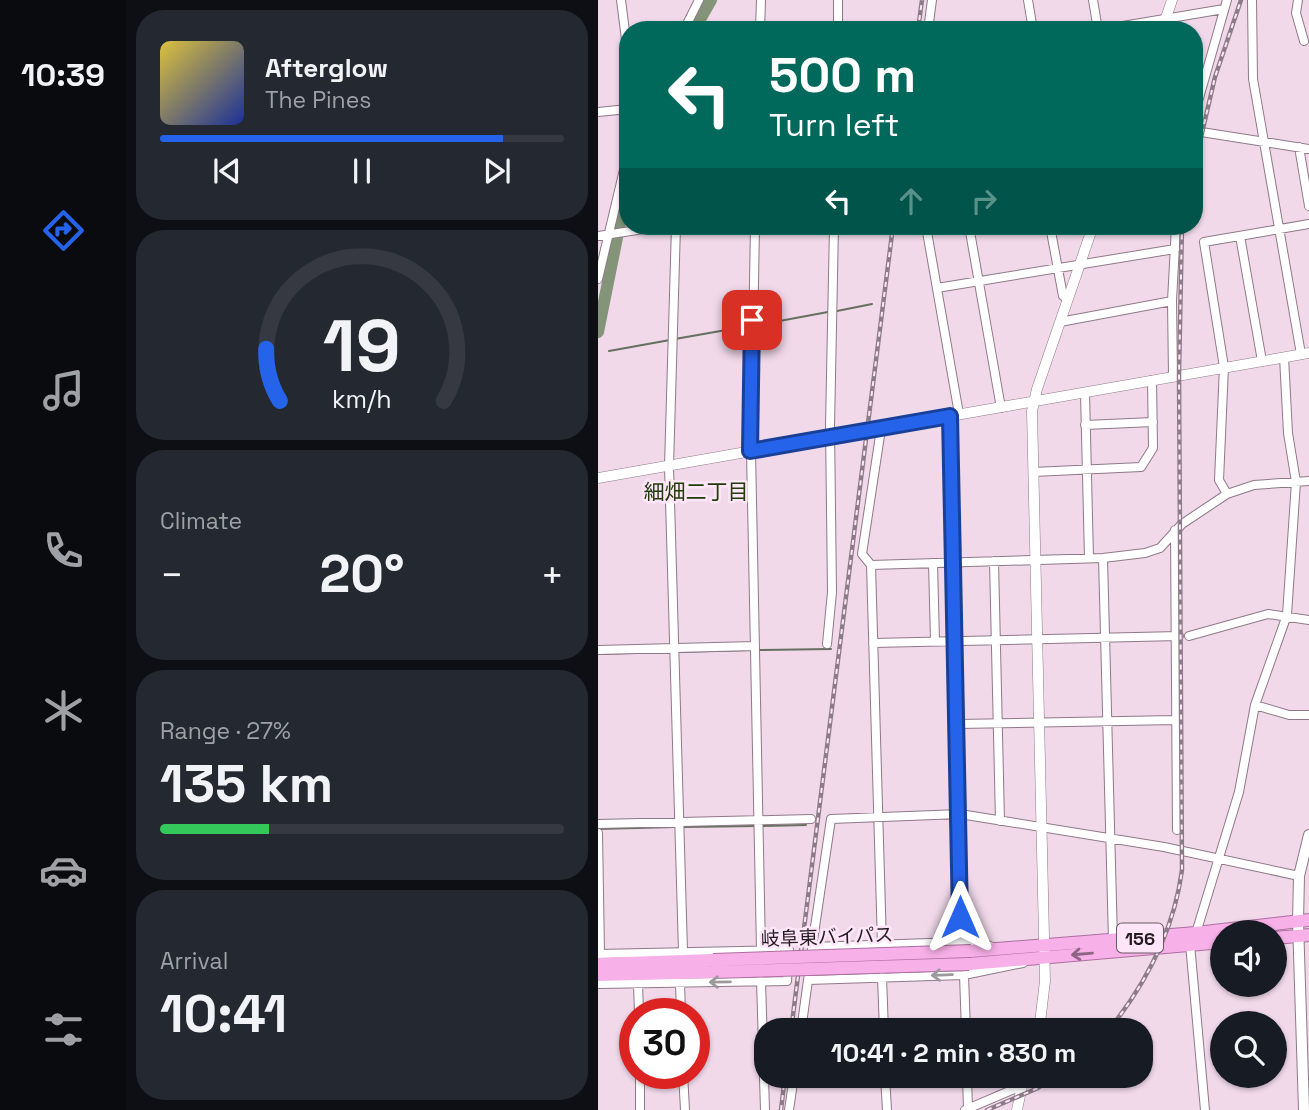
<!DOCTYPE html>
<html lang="en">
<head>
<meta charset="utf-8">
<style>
  :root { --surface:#171b24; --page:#242831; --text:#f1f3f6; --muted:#9ea1a6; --line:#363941; --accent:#2563eb }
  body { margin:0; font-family:"Space Grotesk","Noto Sans JP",sans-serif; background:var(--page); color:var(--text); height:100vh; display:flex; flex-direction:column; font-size:26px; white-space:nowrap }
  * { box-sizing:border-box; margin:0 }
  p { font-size:23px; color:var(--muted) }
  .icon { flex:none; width:38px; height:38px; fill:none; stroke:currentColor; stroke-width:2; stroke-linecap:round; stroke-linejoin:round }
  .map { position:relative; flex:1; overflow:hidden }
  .panel { display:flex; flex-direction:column; gap:10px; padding:10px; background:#0d0f14; width:472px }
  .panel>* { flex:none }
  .guide { position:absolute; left:21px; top:21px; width:584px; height:214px; border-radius:28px; box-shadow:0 2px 5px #0004; background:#00695c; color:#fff; overflow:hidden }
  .tools { position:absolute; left:612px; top:920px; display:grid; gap:14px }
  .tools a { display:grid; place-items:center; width:77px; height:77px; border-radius:50%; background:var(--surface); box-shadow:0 2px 5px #0004; font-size:35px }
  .speed { position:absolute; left:21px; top:998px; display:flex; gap:14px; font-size:35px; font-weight:700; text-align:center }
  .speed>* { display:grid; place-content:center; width:91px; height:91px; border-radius:50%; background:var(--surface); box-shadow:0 2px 5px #0004; line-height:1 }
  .speed .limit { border:10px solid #d22; background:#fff; color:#111 }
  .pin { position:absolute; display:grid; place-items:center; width:60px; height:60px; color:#fff; margin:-30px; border-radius:14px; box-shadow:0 4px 10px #0006 }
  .me { position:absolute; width:77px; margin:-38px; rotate:0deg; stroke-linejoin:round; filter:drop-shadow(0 0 5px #0008) }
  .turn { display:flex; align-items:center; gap:24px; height:147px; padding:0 35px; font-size:32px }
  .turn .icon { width:91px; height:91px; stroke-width:2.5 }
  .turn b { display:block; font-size:49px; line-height:60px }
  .lanes { display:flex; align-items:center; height:66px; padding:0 35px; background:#0003; justify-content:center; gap:35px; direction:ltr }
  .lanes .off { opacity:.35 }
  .big { font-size:52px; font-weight:800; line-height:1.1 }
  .panel .tile { flex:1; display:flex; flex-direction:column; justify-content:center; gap:10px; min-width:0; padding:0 24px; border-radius:28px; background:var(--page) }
  .panel .dial { align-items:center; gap:0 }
  .dial svg { height:182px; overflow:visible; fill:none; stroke:var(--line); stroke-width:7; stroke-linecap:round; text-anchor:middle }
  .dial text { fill:var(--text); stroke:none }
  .song { display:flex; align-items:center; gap:21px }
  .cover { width:84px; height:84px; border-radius:10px; background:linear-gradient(135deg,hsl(50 70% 55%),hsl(230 70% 35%)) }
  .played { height:7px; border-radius:4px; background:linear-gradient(90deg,var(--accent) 85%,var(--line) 85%) }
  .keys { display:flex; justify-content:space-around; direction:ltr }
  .heat { display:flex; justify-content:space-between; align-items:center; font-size:38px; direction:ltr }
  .charge { height:10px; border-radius:5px; background:linear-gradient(90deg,#34c759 27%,var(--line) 0) }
  .trip { position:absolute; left:156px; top:1018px; width:399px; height:70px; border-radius:28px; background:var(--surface); box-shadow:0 2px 5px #0004; font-weight:800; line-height:70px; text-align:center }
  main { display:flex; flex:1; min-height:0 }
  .menu { display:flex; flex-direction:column; width:126px; justify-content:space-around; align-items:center; background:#090b0e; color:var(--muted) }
  .menu .icon { width:49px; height:49px }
  .menu .current { color:var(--accent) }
  .menu b { font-size:32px; color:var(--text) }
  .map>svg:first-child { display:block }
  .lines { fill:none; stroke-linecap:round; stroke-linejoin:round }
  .stream { stroke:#66705e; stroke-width:2 }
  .river { stroke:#839478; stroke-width:12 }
  .minor-casing { stroke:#8f7989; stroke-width:10 }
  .tertiary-casing { stroke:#8f7989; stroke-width:11 }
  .secondary-casing { stroke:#8f7989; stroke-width:12 }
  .trunk-casing { stroke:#ac6f9f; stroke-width:14 }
  .minor { stroke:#fff; stroke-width:8 }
  .tertiary { stroke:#fff; stroke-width:10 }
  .secondary { stroke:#fff; stroke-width:10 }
  .trunk { stroke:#f8b0e8; stroke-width:12 }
  .rail-casing { stroke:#8c7c87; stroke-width:4.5 }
  .rail { stroke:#fee6f8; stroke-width:2; stroke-dasharray:5; stroke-linecap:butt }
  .trunk-bridge-casing { stroke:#ac6f9f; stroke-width:14; stroke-linecap:butt }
  .trunk-bridge { stroke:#f8b0e8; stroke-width:12 }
  .oneway { stroke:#8e6685 }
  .oneway2 { stroke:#9c999c }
  .route-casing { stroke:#184099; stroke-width:18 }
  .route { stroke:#2563eb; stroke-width:12 }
  .labels { text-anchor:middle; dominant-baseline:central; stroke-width:5; stroke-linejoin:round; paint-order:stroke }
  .shield { fill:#fee6f8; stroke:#655962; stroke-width:2 }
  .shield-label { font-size:18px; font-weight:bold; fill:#241c22 }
  .street-label { font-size:19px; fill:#241c22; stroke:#fee6f8 }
  .neighbourhood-label { font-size:21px; fill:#223b0a; stroke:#fee6f8 }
</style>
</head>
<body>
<main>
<nav class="menu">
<b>10:39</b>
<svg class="icon current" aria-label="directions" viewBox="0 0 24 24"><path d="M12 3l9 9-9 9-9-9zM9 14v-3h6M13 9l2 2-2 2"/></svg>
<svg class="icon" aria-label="music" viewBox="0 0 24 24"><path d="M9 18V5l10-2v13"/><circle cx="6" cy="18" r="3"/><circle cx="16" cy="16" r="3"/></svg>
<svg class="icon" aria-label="phone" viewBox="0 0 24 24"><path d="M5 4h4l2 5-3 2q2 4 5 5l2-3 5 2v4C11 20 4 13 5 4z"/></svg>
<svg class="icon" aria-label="climate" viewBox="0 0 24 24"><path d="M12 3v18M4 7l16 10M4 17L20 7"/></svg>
<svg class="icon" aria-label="car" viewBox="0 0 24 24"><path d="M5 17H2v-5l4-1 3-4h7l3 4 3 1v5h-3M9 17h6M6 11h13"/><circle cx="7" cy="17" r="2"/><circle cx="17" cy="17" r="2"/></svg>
<svg class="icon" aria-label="filters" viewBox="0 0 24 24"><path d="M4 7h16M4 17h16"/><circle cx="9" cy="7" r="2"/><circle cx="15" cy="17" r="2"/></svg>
</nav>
<section class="panel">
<div class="tile">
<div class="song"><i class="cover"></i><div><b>Afterglow</b><p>The Pines</p></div></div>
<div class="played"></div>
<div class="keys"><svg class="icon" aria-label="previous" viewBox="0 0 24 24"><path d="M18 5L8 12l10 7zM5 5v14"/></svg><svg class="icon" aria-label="pause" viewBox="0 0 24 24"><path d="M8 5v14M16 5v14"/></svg><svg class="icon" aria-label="next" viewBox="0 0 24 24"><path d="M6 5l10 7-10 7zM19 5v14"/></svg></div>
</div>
<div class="tile dial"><svg viewBox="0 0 100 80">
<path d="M14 69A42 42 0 1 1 86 69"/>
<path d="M14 69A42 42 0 0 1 8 46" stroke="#2563eb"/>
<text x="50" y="56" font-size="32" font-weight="700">19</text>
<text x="50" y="72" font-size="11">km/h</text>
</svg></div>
<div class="tile"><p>Climate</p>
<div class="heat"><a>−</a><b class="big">20°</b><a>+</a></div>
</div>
<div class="tile"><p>Range · 27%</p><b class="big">135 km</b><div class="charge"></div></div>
<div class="tile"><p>Arrival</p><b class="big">10:41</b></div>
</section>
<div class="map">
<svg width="711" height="1110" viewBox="0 0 711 1110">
  <rect width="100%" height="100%" fill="#f1d9ea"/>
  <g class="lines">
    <path class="stream" d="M239,311l35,-7
      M160,325l70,-13
      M77,339l74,-13
      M11,351l61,-11
      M159,650l74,-1
      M78,652l75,-2
      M0,654l72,-2
      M163,826l45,-1
      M86,827l72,-1
      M0,829l77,-2"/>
    <path class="river" d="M96,30l17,-30
      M0,332l30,-149"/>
    <defs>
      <path id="minor" d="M23,0l7,55
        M430,0l5,30
        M495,0l5,30
        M654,0l1,79 48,275
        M700,0l-2,13 8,28
        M86,30l15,-30
        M162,30l1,-30
        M240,30v-30
        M330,30l4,-30
        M501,30l125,-21
        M0,112l30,-3
        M597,112l32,-112
        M597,131l114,18
        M701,147l10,59
        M78,226l-7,240 14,486
        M157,226l-4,225 10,499
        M328,226l33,188
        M371,226l32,182
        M452,226l13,70 5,2
        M0,236l65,-10
        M642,236l22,125
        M0,279l30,-126
        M339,288l238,-39
        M462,322l112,-21
        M575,376l-1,-75 4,-75
        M487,393l4,165
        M352,416l10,526
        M487,425l68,-3
        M283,429l-19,125 9,11 11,380
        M435,472l108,-5 12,-19 -1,-68
        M629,494l-8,-14 5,-113 -20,-125 105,-18
        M577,530l2,300
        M505,558l10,383
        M396,561l6,260
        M335,563l2,78
        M273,565l232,-7 42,-5 15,-5 22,-24 45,-30 27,-9 55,-4
        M591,636l79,-22 41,6
        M275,643l306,-7
        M229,644l5,-52 -2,-166 4,-200
        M0,650l156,-4
        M657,705l34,10h20
        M359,724l218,-4
        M0,824l213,-5
        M0,833l2,120
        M598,933l43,-141 16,-87 32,-90 9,-133 -8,-49 -4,-76
        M592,944l15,166
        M214,947l19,-128 129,-5 204,33 135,29
        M214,952v-5l148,-5 23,1 9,4
        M0,954l191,-4 -2,31 -189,3
        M212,965l-2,15 156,-5 59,-12
        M366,975l2,56
        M284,977l2,54
        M163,981l4,129
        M82,983l1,30
        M40,984l1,29
        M203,1031l7,-51
        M42,1073v37
        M85,1073l2,37
        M287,1076l2,34
        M369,1076l1,33
        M191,1110l5,-34
        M367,1110l56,-24"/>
      <path id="tertiary" d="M564,30l10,-30
        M0,478l711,-125
        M441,1031l6,-50 -13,-570 5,-22 56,-163
        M419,1110l7,-34"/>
      <path id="secondary" d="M706,1110l-6,-188 1,-46 10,-41"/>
      <path id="trunk" d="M677,938l34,-3
        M373,951l225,-18 113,-13
        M0,964l115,-4
        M371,964l254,-22
        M0,975l115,-3"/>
    </defs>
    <use href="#minor" class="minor-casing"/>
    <use href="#tertiary" class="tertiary-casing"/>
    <use href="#secondary" class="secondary-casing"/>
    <use href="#trunk" class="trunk-casing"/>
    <use href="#minor" class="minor"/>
    <use href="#tertiary" class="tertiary"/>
    <use href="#secondary" class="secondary"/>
    <use href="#trunk" class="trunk"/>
    <defs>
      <path id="rail" d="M320,30l4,-30
        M597,163l20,-86 26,-77
        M193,1031l102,-805
        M510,1031c38,-47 66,-101 74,-161l-3,-495 3,-149
        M183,1110l4,-34
        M389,1110l51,-22 17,-12"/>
    </defs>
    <use href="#rail" class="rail-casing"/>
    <use href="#rail" class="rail"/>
    <defs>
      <path id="trunk-bridge" d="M115,960l258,-9
        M115,972l256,-8"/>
    </defs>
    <use href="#trunk-bridge" class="trunk-bridge-casing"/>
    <use href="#trunk-bridge" class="trunk-bridge"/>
  </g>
  <defs><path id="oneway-shaft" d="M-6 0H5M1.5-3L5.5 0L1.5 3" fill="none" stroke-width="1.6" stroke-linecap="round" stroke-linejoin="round" transform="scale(1.75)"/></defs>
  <use class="oneway" href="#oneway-shaft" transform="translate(484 954) rotate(175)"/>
  <g class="oneway2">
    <use href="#oneway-shaft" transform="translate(344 975) rotate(178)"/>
    <use href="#oneway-shaft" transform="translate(122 982) rotate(179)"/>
  </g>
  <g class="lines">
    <defs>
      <path id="route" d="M154,320l-2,131 200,-35 10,501"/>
    </defs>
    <use href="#route" class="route-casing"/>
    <use href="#route" class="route"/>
  </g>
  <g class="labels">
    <rect class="shield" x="519" y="923.5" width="46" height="29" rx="5"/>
    <g class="shield-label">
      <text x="542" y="938">156</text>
    </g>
    <g class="street-label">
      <text transform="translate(229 937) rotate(-2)">岐阜東バイパス</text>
    </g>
    <g class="neighbourhood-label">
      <text x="98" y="491">細畑二丁目</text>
    </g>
  </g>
</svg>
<div class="tools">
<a><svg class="icon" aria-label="sound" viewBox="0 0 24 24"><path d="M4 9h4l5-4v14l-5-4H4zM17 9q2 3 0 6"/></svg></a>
<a><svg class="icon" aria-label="search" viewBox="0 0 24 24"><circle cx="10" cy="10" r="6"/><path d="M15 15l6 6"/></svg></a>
</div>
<div class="speed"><div class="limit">30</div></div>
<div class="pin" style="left:154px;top:320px;background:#d93025"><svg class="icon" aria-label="arrive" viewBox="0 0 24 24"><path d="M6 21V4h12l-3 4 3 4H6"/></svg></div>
<svg class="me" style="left:362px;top:917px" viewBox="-20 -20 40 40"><path d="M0-17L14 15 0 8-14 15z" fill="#2563eb" stroke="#fff" stroke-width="4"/></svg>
<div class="trip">10:41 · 2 min · 830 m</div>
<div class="guide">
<div class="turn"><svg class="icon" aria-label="left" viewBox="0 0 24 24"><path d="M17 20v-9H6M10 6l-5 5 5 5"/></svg><div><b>500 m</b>Turn left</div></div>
<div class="lanes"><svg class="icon" aria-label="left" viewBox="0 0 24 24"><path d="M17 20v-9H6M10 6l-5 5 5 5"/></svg><svg class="icon off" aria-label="ahead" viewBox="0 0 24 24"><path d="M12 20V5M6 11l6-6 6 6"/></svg><svg class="icon off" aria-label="right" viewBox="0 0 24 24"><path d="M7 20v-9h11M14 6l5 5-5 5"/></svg></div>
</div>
</div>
</main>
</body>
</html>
